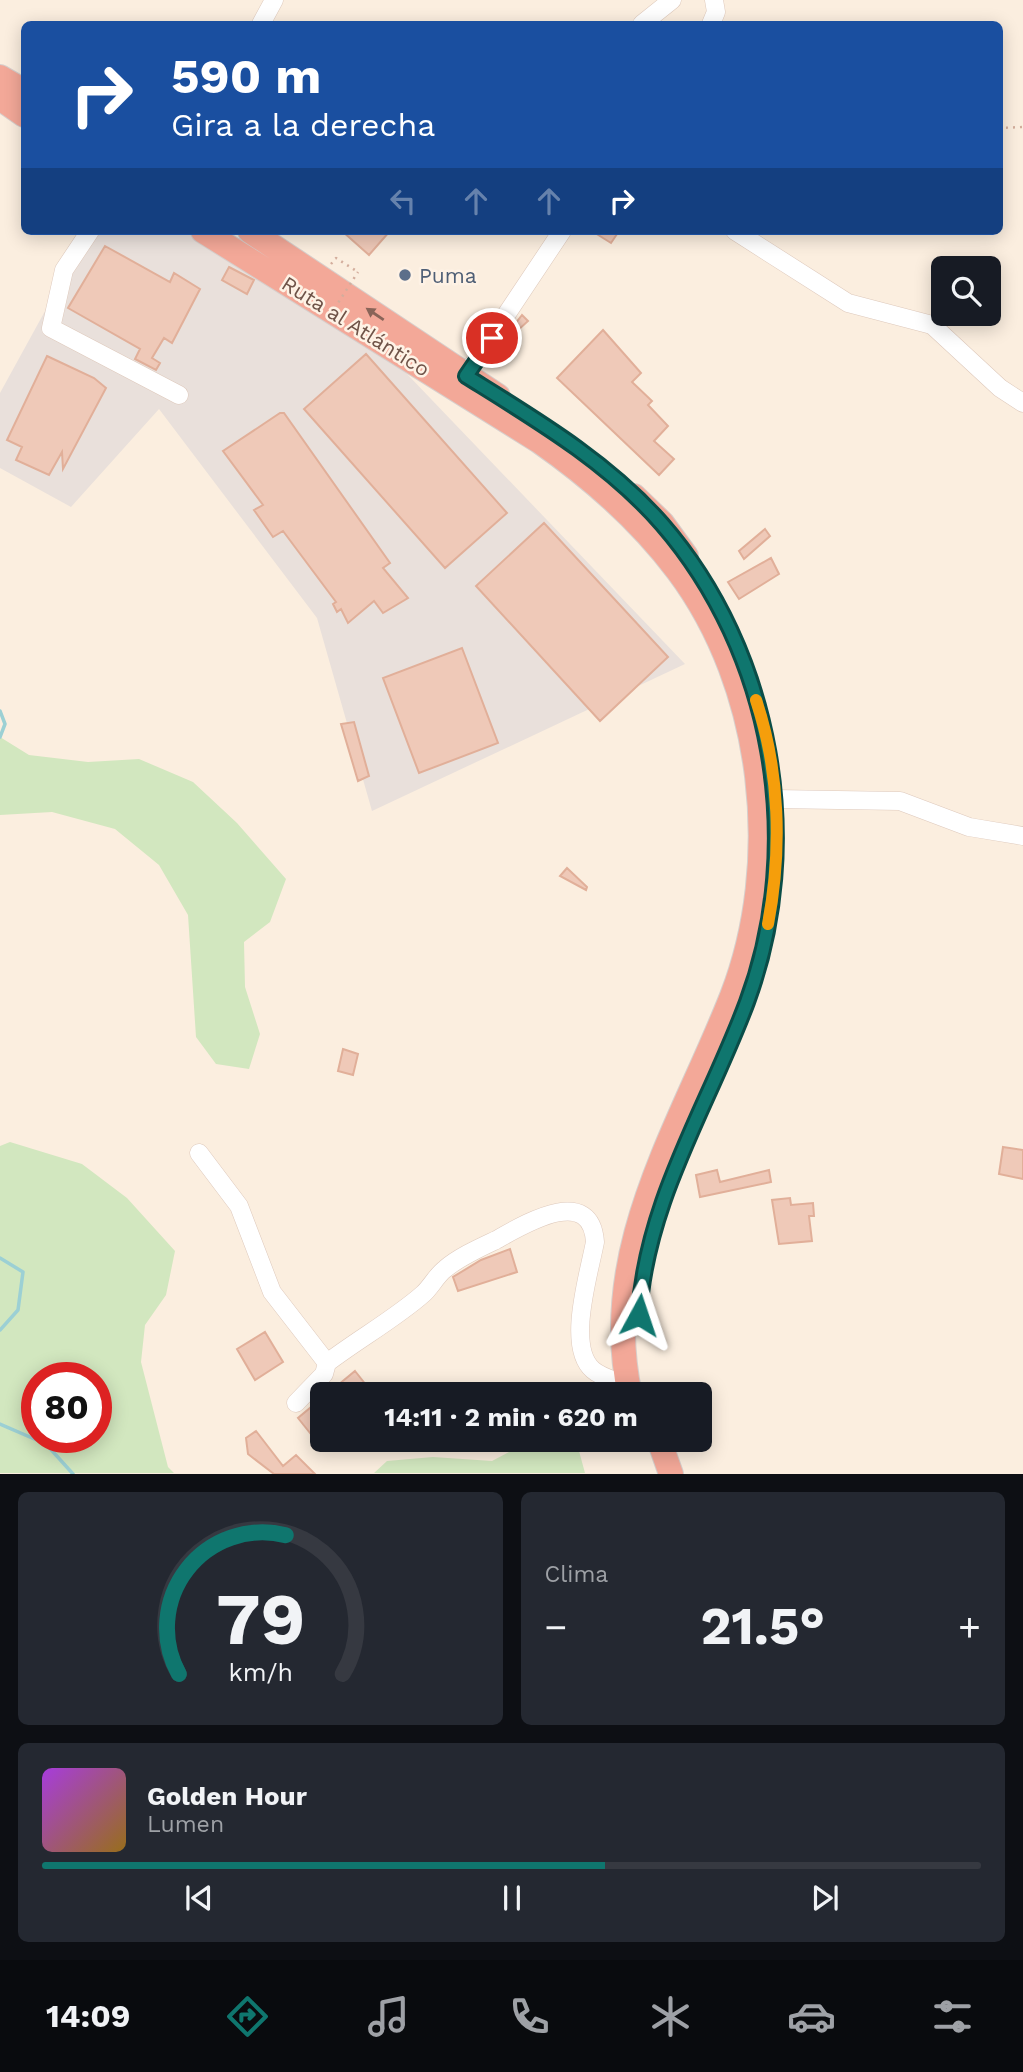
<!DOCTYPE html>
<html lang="es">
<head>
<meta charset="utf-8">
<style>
  :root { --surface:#171b24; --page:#242831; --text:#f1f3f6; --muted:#9ea1a6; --line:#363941; --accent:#0f766e }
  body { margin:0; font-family:"Work Sans",sans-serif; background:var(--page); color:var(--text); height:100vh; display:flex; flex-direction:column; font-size:26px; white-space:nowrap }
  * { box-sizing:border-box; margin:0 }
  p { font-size:23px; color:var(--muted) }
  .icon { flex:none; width:38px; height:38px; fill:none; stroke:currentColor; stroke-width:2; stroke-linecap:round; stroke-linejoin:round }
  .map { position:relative; height:1474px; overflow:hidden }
  .side { display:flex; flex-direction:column; gap:18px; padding:18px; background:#0d0f14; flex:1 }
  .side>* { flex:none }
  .top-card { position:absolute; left:21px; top:21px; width:982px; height:214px; border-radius:10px; box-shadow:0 4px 18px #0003; background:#1a4fa0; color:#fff; overflow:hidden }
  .fabs { position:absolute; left:931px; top:256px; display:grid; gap:14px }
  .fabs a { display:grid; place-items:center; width:70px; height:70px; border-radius:10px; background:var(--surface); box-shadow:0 4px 18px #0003; font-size:35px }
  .speed { position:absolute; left:21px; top:1362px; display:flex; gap:14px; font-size:35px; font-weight:700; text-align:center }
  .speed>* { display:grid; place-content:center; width:91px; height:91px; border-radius:50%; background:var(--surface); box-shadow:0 4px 18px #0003; line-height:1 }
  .speed .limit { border:10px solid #d22; background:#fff; color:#111 }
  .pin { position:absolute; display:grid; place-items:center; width:60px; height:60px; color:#fff; margin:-30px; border:4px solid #fff; border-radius:50%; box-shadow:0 2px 7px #0007 }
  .me { position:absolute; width:77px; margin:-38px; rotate:5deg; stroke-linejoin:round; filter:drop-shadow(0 0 5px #0008) }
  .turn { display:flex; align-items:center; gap:24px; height:147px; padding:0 35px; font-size:32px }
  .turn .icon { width:91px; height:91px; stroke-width:2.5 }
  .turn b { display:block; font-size:49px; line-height:60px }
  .lanes { display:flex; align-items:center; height:66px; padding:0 35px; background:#0003; justify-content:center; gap:35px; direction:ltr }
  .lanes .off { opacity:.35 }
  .big { font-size:52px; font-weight:700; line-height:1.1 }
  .side .tile { flex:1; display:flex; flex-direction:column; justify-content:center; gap:10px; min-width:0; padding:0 24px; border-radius:10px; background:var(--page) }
  .side .dial { align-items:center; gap:0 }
  .dial svg { height:182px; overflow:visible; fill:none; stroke:var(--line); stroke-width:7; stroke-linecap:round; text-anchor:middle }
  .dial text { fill:var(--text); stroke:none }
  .song { display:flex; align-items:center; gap:21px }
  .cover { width:84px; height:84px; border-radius:10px; background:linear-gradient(135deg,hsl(280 70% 55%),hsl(40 70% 35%)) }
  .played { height:7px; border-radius:4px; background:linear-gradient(90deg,var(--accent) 60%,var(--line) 60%) }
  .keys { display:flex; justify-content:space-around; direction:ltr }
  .heat { display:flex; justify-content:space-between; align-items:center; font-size:38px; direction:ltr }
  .side .tiles { flex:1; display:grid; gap:18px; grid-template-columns:1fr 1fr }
  .tile:last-child { grid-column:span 2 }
  .trip { position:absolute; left:310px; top:1382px; width:402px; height:70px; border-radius:10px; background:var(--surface); box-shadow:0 4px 18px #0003; font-weight:700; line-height:70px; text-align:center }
  .dock { display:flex; height:112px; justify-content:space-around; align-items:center; background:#090b0e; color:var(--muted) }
  .dock .icon { width:49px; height:49px }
  .dock .current { color:var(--accent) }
  .dock b { font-size:32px; color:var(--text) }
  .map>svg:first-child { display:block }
  .industrial { fill:#e9e0db }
  .green { fill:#d2e7bf; fill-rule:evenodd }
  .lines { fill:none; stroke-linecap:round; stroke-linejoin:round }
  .stream { stroke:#9cd0d4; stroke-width:3.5 }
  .building { fill:#efc9b8; stroke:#e1af99; stroke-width:2 }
  .minor-casing { stroke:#dec9bc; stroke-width:19 }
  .highway-casing { stroke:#d7cfcc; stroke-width:26 }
  .path { stroke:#d3ad9c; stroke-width:2.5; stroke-dasharray:2 5; stroke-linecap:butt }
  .minor { stroke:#fff; stroke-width:18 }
  .highway { stroke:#f3a898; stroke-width:24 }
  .path-bridge { stroke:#d3ad9c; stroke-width:2.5; stroke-dasharray:2 5; stroke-linecap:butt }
  .oneway { fill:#896458 }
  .route-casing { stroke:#0a4d48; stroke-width:18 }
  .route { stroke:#0f766e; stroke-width:12 }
  .slow { stroke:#f59e0b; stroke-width:12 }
  .service-dot { fill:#5c6f8a; stroke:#fef2e5; stroke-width:2.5 }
  .labels { text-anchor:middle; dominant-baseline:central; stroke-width:5; stroke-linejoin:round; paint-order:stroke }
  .service-label { font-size:21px; fill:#4e5e75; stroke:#fef2e5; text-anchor:start }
  .street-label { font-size:21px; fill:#6f5348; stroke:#fef2e5 }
</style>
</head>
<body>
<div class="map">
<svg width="1023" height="1474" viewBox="0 0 1023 1474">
  <rect width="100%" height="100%" fill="#fbeedf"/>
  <path class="industrial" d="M89,231h101l196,121 299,312 -313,147 -55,-193 -158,-209 -88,98 -71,-39v-75z"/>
  <path class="green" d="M0,737l29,18 59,7 51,-3 54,23 44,41 49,56 -16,43 -26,20 1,45 15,47 -11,35 -33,-5 -20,-27 -8,-122 -29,-50 -44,-36 -63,-17 -52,3z
    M10,1142l72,22 45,34 48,53 -9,44 -21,30 -4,37 27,105 6,6h-174v-327zM37,1377h59v60h-59z
    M532,1440h44l9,33h-211l13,-12 46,-4 59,4z"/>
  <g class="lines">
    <path class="stream" d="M0,711l5,13 -5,13
      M0,1258l23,14 -5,38 -18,20
      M0,1424l46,20 27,30"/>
  </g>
  <path class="building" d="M342,231h48l-21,24z
    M592,231h27l-8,12z
    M105,246l65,36 4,-9 26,16 -28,54 -8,-5 -12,20 8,5 -4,7 -21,-11 5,-10 -72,-41z
    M229,267l25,13 -7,14 -25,-14z
    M522,315l6,6 -23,21 -2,-2z
    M603,330l38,43 -9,9 20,19 -4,4 20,21 -14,15 20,18 -15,16 -102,-97z
    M366,354l141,159 -62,55 -141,-159z
    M47,356l47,22 12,10 -43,81 -1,-17 -13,23 -33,-15 6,-13 -15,-7z
    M280,413h4l106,150 -7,5 25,30 -25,15 -9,-12 -26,22 -7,-14 -4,3 -4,-8 3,-2 -53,-71 -10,6 -19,-27 9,-5 -40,-54z
    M544,523l124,134 -68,64 -124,-135z
    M765,529l5,7 -26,23 -5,-8z
    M771,558l8,16 -40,25 -11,-17z
    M462,648l36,95 -79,30 -36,-95z
    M354,722l15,54 -11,5 -17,-57z
    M567,868l20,19 -1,3 -26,-14z
    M343,1049l15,5 -5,21 -15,-4z
    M1003,1147l20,3v29l-24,-5z
    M717,1170l3,12 49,-12 2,12 -71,15 -4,-22z
    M790,1198l1,7 22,-2 1,13h-5l3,25 -33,3 -7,-44z
    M510,1249l7,23 -59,19 -5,-14 28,-17z
    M265,1332l18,30 -28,18 -18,-31z
    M355,1371l19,24h-48z
    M322,1398v50l-24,-30z
    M256,1431l27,35 13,-11 19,19h-41l-26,-20 -2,-16z"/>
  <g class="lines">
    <defs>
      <path id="minor" d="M261,24l13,-24
        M642,24l30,-24
        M711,24l5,-12 -2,-12
        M90,231l-26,39 -13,58 128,67
        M735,231l113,72 84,22 68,63 23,15
        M466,375l96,-144
        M775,799l125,2 69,26 54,9
        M199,1153l40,53 33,86 55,71
        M296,1403l28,-29 3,-11c30,-23 69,-45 96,-69 8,-7 13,-18 22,-25 14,-12 34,-21 51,-29 27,-15 95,-57 99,2 -6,32 -29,105 -2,128 9,8 25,11 35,16"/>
      <path id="highway" d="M0,77l24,14
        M0,98l24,17
        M203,231l336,210c53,37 100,78 139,130 87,116 106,291 54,425 -51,130 -134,254 -102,399
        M250,231l248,165
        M634,496l28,27 24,33
        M659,1440l12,34"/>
    </defs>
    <use href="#minor" class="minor-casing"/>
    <use href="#highway" class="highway-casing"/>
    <path class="path" d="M999,128l24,-1
      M331,264l5,-6 22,14"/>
    <use href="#minor" class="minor"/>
    <use href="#highway" class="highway"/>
    <path class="path-bridge" d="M327,320l31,-48"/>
  </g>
  <defs><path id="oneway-solid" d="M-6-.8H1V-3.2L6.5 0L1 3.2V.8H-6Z" transform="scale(1.75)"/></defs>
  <use class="oneway" href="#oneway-solid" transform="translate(375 314) rotate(-146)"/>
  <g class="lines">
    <defs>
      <path id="route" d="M492,338l-26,38c69,43 142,86 196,148 111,128 144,319 85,478 -39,105 -101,199 -108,313"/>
    </defs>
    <use href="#route" class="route-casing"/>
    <use href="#route" class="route"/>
    <path class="slow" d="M756,700c24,72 26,150 12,224"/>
  </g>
  <circle class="service-dot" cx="405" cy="275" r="7"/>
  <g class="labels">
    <g class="service-label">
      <text x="419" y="275">Puma</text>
    </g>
    <g class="street-label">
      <text transform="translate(356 326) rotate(32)">Ruta al Atlántico</text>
    </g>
  </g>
</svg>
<div class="fabs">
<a><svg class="icon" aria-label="search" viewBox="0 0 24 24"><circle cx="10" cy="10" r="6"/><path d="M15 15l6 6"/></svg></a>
</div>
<div class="speed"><div class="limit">80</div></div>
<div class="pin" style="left:492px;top:338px;background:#d93025"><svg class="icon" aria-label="arrive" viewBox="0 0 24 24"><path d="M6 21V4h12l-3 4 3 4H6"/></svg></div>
<svg class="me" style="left:639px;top:1315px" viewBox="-20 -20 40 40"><path d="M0-17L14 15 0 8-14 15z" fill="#0f766e" stroke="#fff" stroke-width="4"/></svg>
<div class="trip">14:11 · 2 min · 620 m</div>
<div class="top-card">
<div class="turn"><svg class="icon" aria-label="right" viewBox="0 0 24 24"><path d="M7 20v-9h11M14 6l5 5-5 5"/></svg><div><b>590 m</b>Gira a la derecha</div></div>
<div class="lanes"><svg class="icon off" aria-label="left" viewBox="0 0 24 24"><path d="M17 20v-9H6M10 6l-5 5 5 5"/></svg><svg class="icon off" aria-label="ahead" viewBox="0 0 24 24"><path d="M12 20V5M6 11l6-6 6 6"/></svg><svg class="icon off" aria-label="ahead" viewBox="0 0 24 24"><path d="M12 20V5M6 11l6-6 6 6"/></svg><svg class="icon" aria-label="right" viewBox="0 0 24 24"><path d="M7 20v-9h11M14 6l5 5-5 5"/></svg></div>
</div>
</div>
<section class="side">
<div class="tiles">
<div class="tile dial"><svg viewBox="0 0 100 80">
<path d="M14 69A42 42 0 1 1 86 69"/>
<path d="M14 69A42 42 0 0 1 61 8" stroke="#0f766e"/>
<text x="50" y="56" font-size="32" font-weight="700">79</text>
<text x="50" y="72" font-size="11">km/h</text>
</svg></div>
<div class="tile"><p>Clima</p>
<div class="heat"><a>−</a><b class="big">21.5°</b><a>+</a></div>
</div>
<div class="tile">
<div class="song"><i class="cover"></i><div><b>Golden Hour</b><p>Lumen</p></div></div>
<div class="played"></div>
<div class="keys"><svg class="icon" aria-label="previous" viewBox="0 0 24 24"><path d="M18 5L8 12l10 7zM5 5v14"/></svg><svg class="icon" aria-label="pause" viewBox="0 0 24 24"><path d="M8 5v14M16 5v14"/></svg><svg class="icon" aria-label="next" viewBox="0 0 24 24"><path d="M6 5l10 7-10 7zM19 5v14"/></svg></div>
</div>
</div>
</section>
<nav class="dock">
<b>14:09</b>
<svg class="icon current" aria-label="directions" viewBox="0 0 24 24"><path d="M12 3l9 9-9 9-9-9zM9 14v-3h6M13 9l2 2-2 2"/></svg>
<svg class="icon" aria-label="music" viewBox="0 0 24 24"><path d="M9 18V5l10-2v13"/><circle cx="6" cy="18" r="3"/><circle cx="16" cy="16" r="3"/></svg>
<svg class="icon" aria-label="phone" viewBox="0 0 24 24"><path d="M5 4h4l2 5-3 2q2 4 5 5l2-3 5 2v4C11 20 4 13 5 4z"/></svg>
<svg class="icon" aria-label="climate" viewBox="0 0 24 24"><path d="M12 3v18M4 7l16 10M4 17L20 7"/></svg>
<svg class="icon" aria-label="car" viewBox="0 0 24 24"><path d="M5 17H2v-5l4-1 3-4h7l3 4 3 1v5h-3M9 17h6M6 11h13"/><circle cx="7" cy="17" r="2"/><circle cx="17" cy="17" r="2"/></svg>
<svg class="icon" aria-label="filters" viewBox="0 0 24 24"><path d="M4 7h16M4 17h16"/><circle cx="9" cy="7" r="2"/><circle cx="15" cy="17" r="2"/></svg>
</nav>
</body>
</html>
